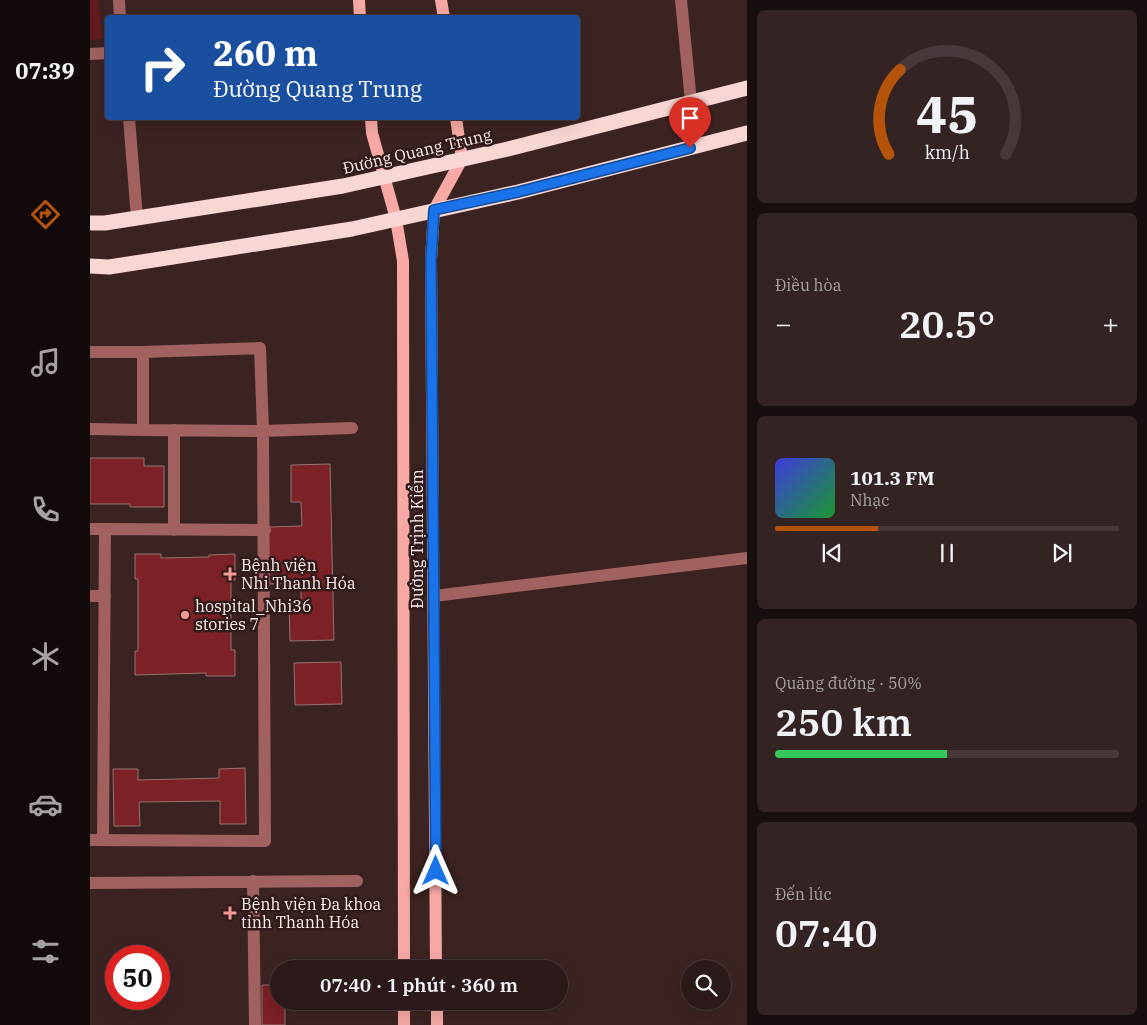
<!DOCTYPE html>
<html lang="vi">
<head>
<meta charset="utf-8">
<style>
  :root { --surface:#2c1a1a; --page:#342323; --text:#f1f3f6; --muted:#a6a1a2; --line:#483839; --accent:#b45309 }
  body { margin:0; font-family:"IBM Plex Serif",serif; background:var(--page); color:var(--text); height:100vh; display:flex; flex-direction:column; font-size:19px; white-space:nowrap }
  * { box-sizing:border-box; margin:0 }
  p { font-size:16px; color:var(--muted) }
  .icon { flex:none; width:28px; height:28px; fill:none; stroke:currentColor; stroke-width:2; stroke-linecap:round; stroke-linejoin:round }
  .map { position:relative; flex:1; overflow:hidden }
  .sheet { display:flex; flex-direction:column; gap:10px; padding:10px; background:#180e0e; width:400px }
  .sheet>* { flex:none }
  .hud { position:absolute; left:15px; top:15px; width:475px; height:105px; border-radius:5px; box-shadow:0 5px 20px #0002,0 0 0 1px var(--line); background:#1a4fa0; color:#fff; overflow:hidden }
  .tools { position:absolute; left:591px; top:960px; display:grid; gap:10px }
  .tools a { display:grid; place-items:center; width:50px; height:50px; border-radius:50%; background:var(--surface); box-shadow:0 5px 20px #0002,0 0 0 1px var(--line); font-size:25px }
  .speed { position:absolute; left:15px; top:945px; display:flex; gap:10px; font-size:25px; font-weight:700; text-align:center }
  .speed>* { display:grid; place-content:center; width:65px; height:65px; border-radius:50%; background:var(--surface); box-shadow:0 5px 20px #0002,0 0 0 1px var(--line); line-height:1 }
  .speed .limit { border:8px solid #d22; background:#fff; color:#111 }
  .pin { position:absolute; display:grid; place-items:center; width:42px; height:42px; color:#fff; margin:-51px -21px; border-radius:50% 50% 50% 0; rotate:-45deg; box-shadow:0 0 5px #0007 }
  .pin .icon { rotate:45deg }
  .me { position:absolute; width:55px; margin:-28px; rotate:0deg; stroke-linejoin:round; filter:drop-shadow(0 0 4px #0008) }
  .turn { display:flex; align-items:center; gap:18px; height:105px; padding:0 25px; font-size:22px }
  .turn .icon { width:65px; height:65px; stroke-width:2.5 }
  .turn b { display:block; font-size:35px; line-height:42px }
  .big { font-size:38px; font-weight:600; line-height:1.1 }
  .sheet .card { flex:1; display:flex; flex-direction:column; justify-content:center; gap:8px; min-width:0; padding:0 18px; border-radius:8px; background:var(--page) }
  .sheet .dial { align-items:center; gap:0 }
  .dial svg { height:130px; overflow:visible; fill:none; stroke:var(--line); stroke-width:7; stroke-linecap:round; text-anchor:middle }
  .dial text { fill:var(--text); stroke:none }
  .song { display:flex; align-items:center; gap:15px }
  .cover { width:60px; height:60px; border-radius:8px; background:linear-gradient(135deg,hsl(240 70% 55%),hsl(130 70% 35%)) }
  .played { height:5px; border-radius:2px; background:linear-gradient(90deg,var(--accent) 30%,var(--line) 30%) }
  .keys { display:flex; justify-content:space-around; direction:ltr }
  .heat { display:flex; justify-content:space-between; align-items:center; font-size:28px; direction:ltr }
  .charge { height:8px; border-radius:4px; background:linear-gradient(90deg,#34c759 50%,var(--line) 0) }
  .trip { position:absolute; left:180px; top:960px; width:298px; height:50px; border-radius:25px; background:var(--surface); box-shadow:0 5px 20px #0002,0 0 0 1px var(--line); font-weight:600; line-height:50px; text-align:center }
  main { display:flex; flex:1; min-height:0 }
  .dock { display:flex; flex-direction:column; width:90px; justify-content:space-around; align-items:center; background:#120a0a; color:var(--muted) }
  .dock .icon { width:35px; height:35px }
  .dock .active { color:var(--accent) }
  .dock b { font-size:22px; color:var(--text) }
  .map>svg:first-child { display:block }
  .green { fill:#631a1d }
  .building { fill:#7c2125; stroke:#927472 }
  .lines { fill:none; stroke-linecap:round; stroke-linejoin:round }
  .minor { stroke:#a1625f; stroke-width:12 }
  .major { stroke:#f8a9a5; stroke-width:12 }
  .highway { stroke:#f7d6d4; stroke-width:15 }
  .route-casing { stroke:#114b97; stroke-width:12 }
  .route { stroke:#1a73e8; stroke-width:9 }
  .poi-dot { fill:#f59b97; stroke:#311a19; stroke-width:2 }
  .labels { text-anchor:middle; dominant-baseline:central; stroke-width:5; stroke-linejoin:round; paint-order:stroke }
  .street-label { font-size:16px; fill:#fdefee; stroke:#311a19 }
  .poi-label { font-size:16px; fill:#fdefee; stroke:#311a19; text-anchor:start }
</style>
</head>
<body>
<main>
<nav class="dock">
<b>07:39</b>
<svg class="icon active" aria-label="directions" viewBox="0 0 24 24"><path d="M12 3l9 9-9 9-9-9zM9 14v-3h6M13 9l2 2-2 2"/></svg>
<svg class="icon" aria-label="music" viewBox="0 0 24 24"><path d="M9 18V5l10-2v13"/><circle cx="6" cy="18" r="3"/><circle cx="16" cy="16" r="3"/></svg>
<svg class="icon" aria-label="phone" viewBox="0 0 24 24"><path d="M5 4h4l2 5-3 2q2 4 5 5l2-3 5 2v4C11 20 4 13 5 4z"/></svg>
<svg class="icon" aria-label="climate" viewBox="0 0 24 24"><path d="M12 3v18M4 7l16 10M4 17L20 7"/></svg>
<svg class="icon" aria-label="car" viewBox="0 0 24 24"><path d="M5 17H2v-5l4-1 3-4h7l3 4 3 1v5h-3M9 17h6M6 11h13"/><circle cx="7" cy="17" r="2"/><circle cx="17" cy="17" r="2"/></svg>
<svg class="icon" aria-label="filters" viewBox="0 0 24 24"><path d="M4 7h16M4 17h16"/><circle cx="9" cy="7" r="2"/><circle cx="15" cy="17" r="2"/></svg>
</nav>
<div class="map">
<svg width="657" height="1025" viewBox="0 0 657 1025">
  <rect width="100%" height="100%" fill="#3b2322"/>
  <path class="green" d="M0,0h8l4,39 -12,1z"/>
  <path class="building" d="M0,458h54v8h20v41h-34v-3h-40z
    M240,464l4,176 -44,1 -1,-36h12v-22l-31,1 -2,-57 34,-1 -1,-24h-10v-37z
    M45,554h26v4l48,-1v-2l26,-1v26h-4v70h4v26h-29v-3l-71,2v-24h3v-72h-3z
    M251,662l1,42 -47,1 -1,-42z
    M155,768l1,56h-26v-23l-81,1 1,24h-26l-1,-57h25v11l81,-2v-9z
    M172,985h17v16h6v24h-23z"/>
  <g class="lines">
    <path class="minor" d="M29,0l1,18
      M591,0l10,102
      M0,54l18,-1
      M39,118l8,100
      M0,352h53v78l120,1 2,410 -175,-1
      M53,352l117,-4 3,83 89,-3
      M0,429l53,1
      M84,430v100
      M0,529h15l-2,311
      M15,529l160,1
      M0,596h15
      M344,596l313,-38
      M163,881l2,144
      M0,883l267,-2"/>
    <path class="major" d="M269,0l1,18
      M351,0l3,18
      M281,118l1,15 24,86 7,42 1,708
      M346,969l-5,-709 3,-50 28,-51 -6,-41
      M314,1001v24
      M347,1001v24"/>
    <path class="highway" d="M0,223h15l238,-37 165,-37 239,-61
      M0,266l19,1 243,-38 166,-37 229,-59"/>
  </g>
  <g class="lines">
    <defs>
      <path id="route" d="M346,871l-5,-611 3,-50 84,-18 172,-44"/>
    </defs>
    <use href="#route" class="route-casing"/>
    <use href="#route" class="route"/>
  </g>
  <g class="poi-dot">
    <path d="M137.5 566.5h5v5h5v5h-5v5h-5v-5h-5v-5h5z"/>
    <circle cx="95" cy="615" r="5"/>
    <path d="M137.5 905.5h5v5h5v5h-5v5h-5v-5h-5v-5h5z"/>
  </g>
  <g class="labels">
    <g class="street-label">
      <text transform="translate(327 151) rotate(-13)">Đường Quang Trung</text>
      <text transform="translate(327 539) rotate(-90)">Đường Trịnh Kiểm</text>
    </g>
    <g class="poi-label">
      <text x="151" y="565">Bệnh viện<tspan x="151" dy="18">Nhi Thanh Hóa</tspan></text>
      <text x="105" y="606">hospital_Nhi36<tspan x="105" dy="18">stories 7</tspan></text>
      <text x="151" y="904">Bệnh viện Đa khoa<tspan x="151" dy="18">tỉnh Thanh Hóa</tspan></text>
    </g>
  </g>
</svg>
<div class="tools">
<a><svg class="icon" aria-label="search" viewBox="0 0 24 24"><circle cx="10" cy="10" r="6"/><path d="M15 15l6 6"/></svg></a>
</div>
<div class="speed"><div class="limit">50</div></div>
<div class="pin" style="left:600px;top:148px;background:#d93025"><svg class="icon" aria-label="arrive" viewBox="0 0 24 24"><path d="M6 21V4h12l-3 4 3 4H6"/></svg></div>
<svg class="me" style="left:346px;top:871px" viewBox="-20 -20 40 40"><path d="M0-17L14 15 0 8-14 15z" fill="#1a73e8" stroke="#fff" stroke-width="4"/></svg>
<div class="trip">07:40 · 1 phút · 360 m</div>
<div class="hud">
<div class="turn"><svg class="icon" aria-label="right" viewBox="0 0 24 24"><path d="M7 20v-9h11M14 6l5 5-5 5"/></svg><div><b>260 m</b>Đường Quang Trung</div></div>
</div>
</div>
<section class="sheet">
<div class="card dial"><svg viewBox="0 0 100 80">
<path d="M14 69A42 42 0 1 1 86 69"/>
<path d="M14 69A42 42 0 0 1 21 17" stroke="#b45309"/>
<text x="50" y="56" font-size="32" font-weight="700">45</text>
<text x="50" y="72" font-size="11">km/h</text>
</svg></div>
<div class="card"><p>Điều hòa</p>
<div class="heat"><a>−</a><b class="big">20.5°</b><a>+</a></div>
</div>
<div class="card">
<div class="song"><i class="cover"></i><div><b>101.3 FM</b><p>Nhạc</p></div></div>
<div class="played"></div>
<div class="keys"><svg class="icon" aria-label="previous" viewBox="0 0 24 24"><path d="M18 5L8 12l10 7zM5 5v14"/></svg><svg class="icon" aria-label="pause" viewBox="0 0 24 24"><path d="M8 5v14M16 5v14"/></svg><svg class="icon" aria-label="next" viewBox="0 0 24 24"><path d="M6 5l10 7-10 7zM19 5v14"/></svg></div>
</div>
<div class="card"><p>Quãng đường · 50%</p><b class="big">250 km</b><div class="charge"></div></div>
<div class="card"><p>Đến lúc</p><b class="big">07:40</b></div>
</section>
</main>
</body>
</html>
